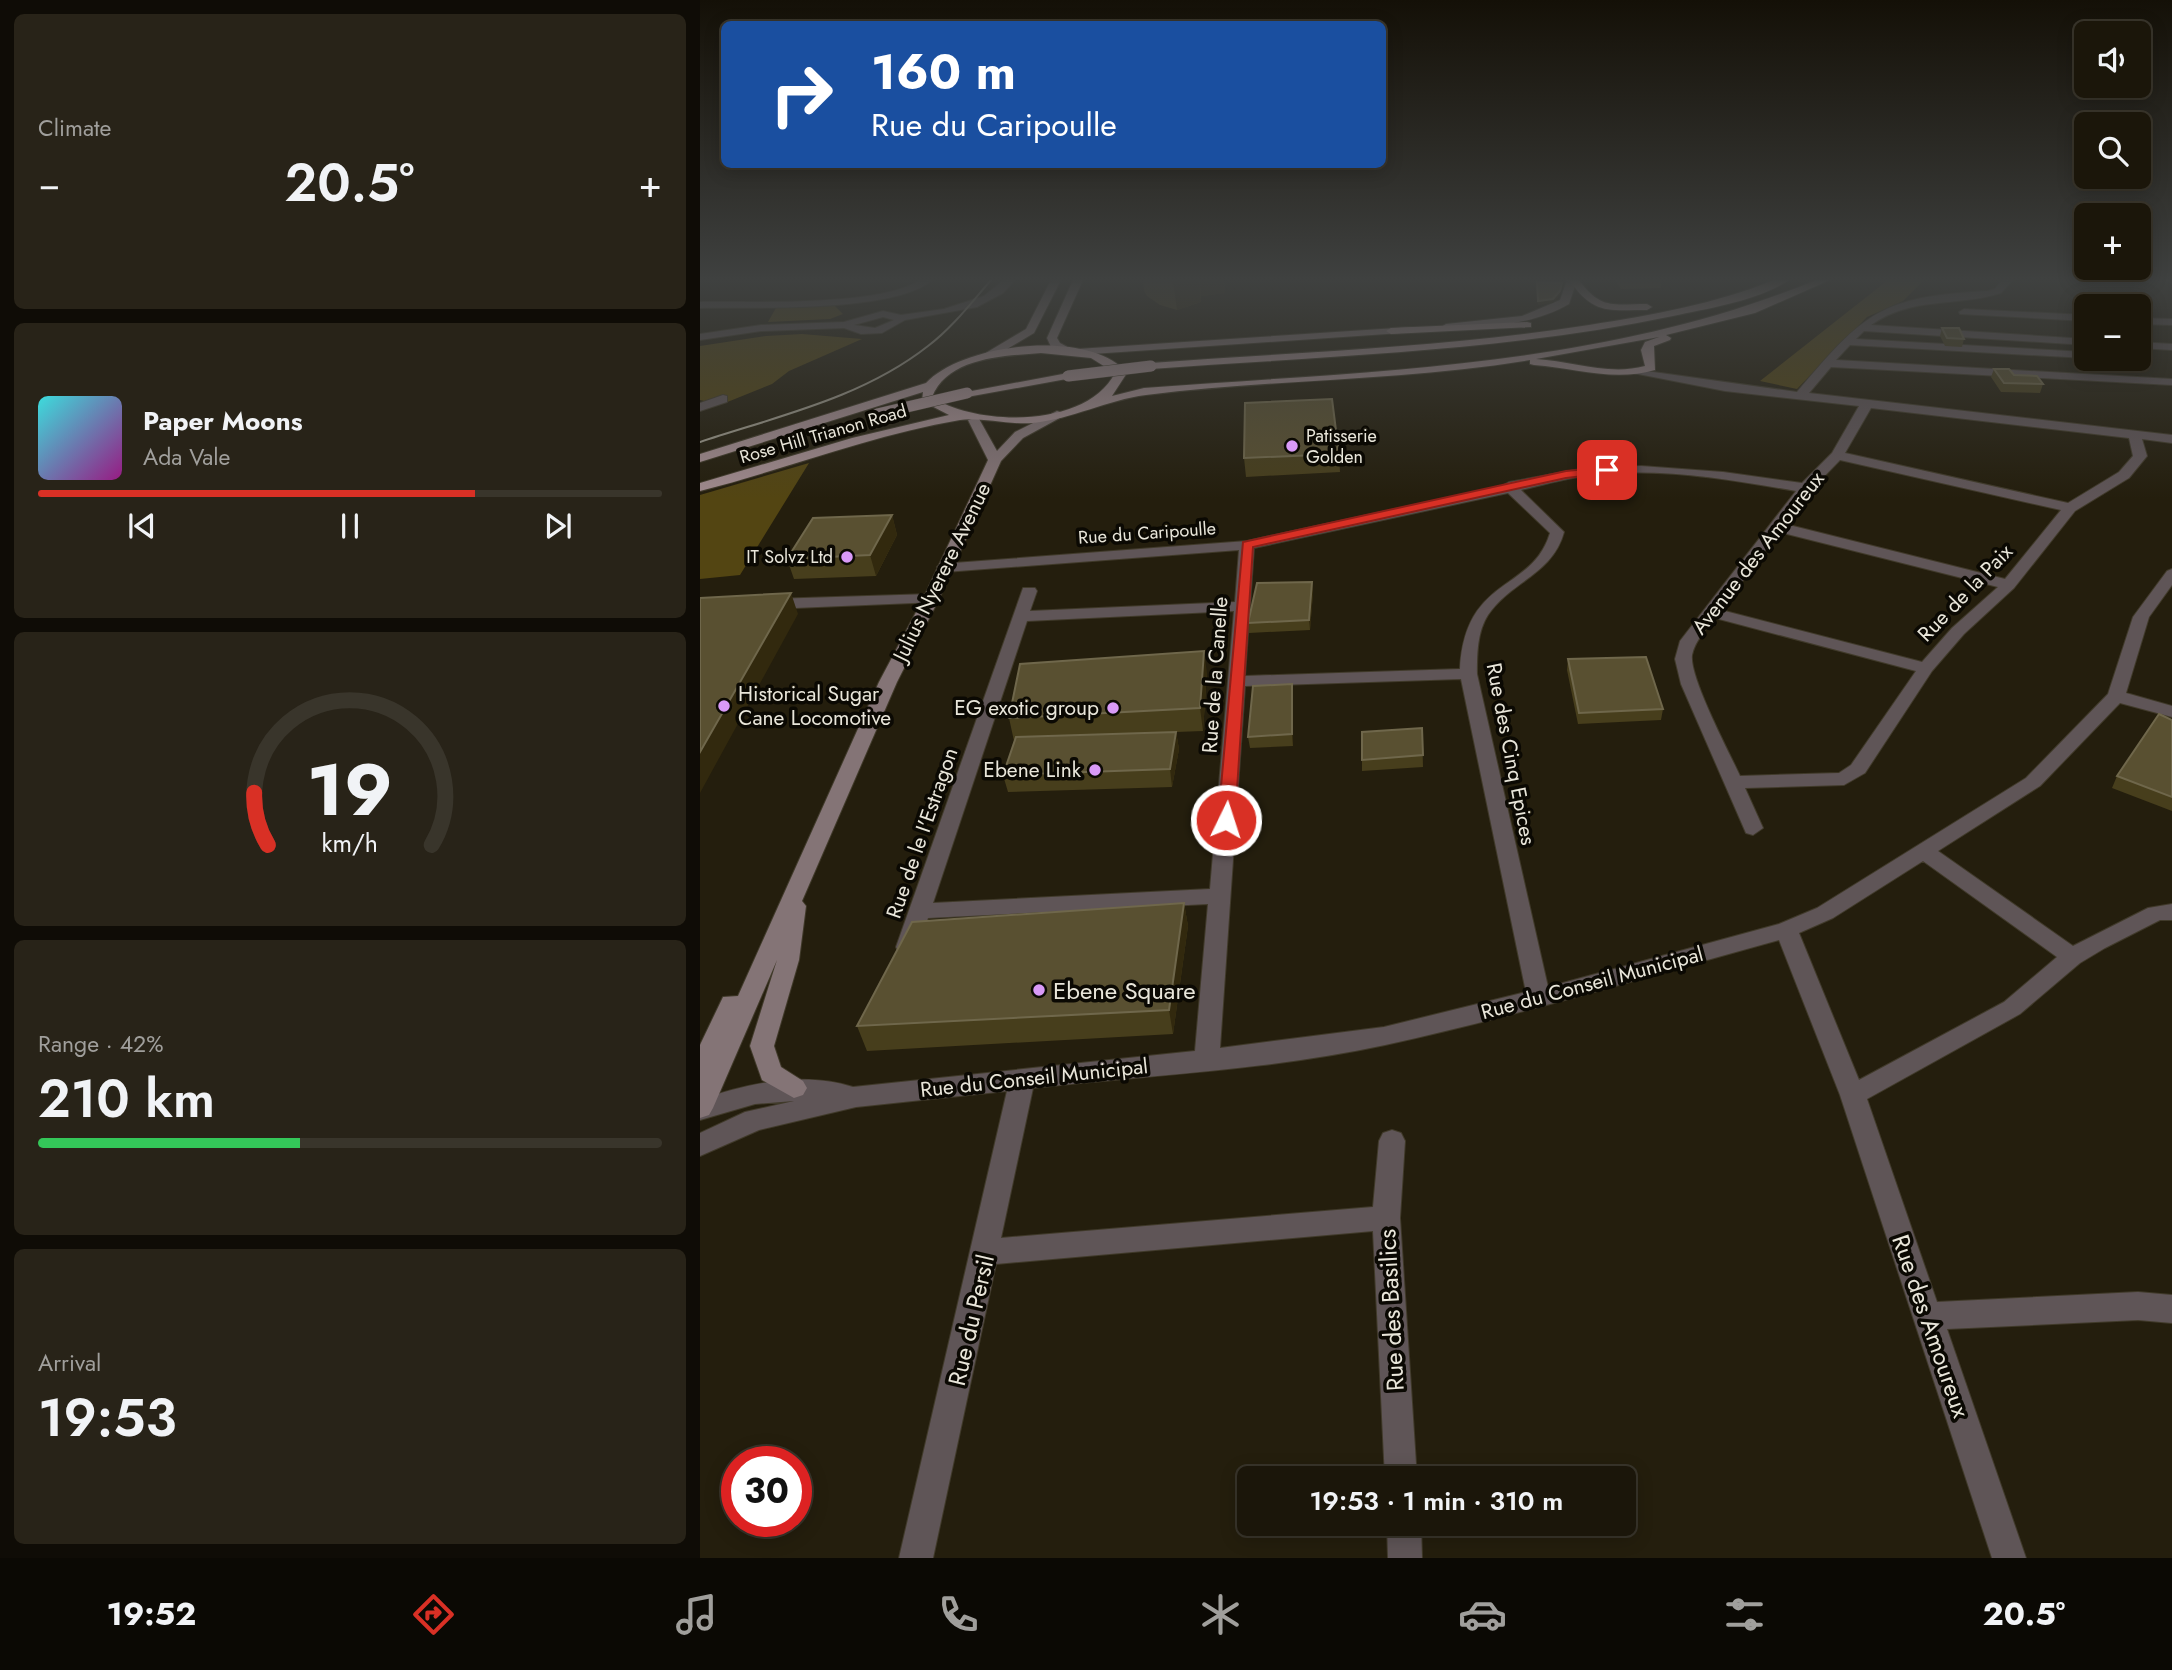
<!DOCTYPE html>
<html lang="en">
<head>
<meta charset="utf-8">
<style>
  :root { --surface:#1b160a; --page:#282318; --text:#f1f3f6; --muted:#a09f9c; --line:#39352b; --accent:#d93025 }
  body { margin:0; font-family:Jost,sans-serif; background:var(--page); color:var(--text); height:100vh; display:flex; flex-direction:column; font-size:26px; white-space:nowrap }
  * { box-sizing:border-box; margin:0 }
  p { font-size:23px; color:var(--muted) }
  .icon { flex:none; width:38px; height:38px; fill:none; stroke:currentColor; stroke-width:2; stroke-linecap:round; stroke-linejoin:round }
  .map { position:relative; flex:1; overflow:hidden }
  .panel { display:flex; flex-direction:column; gap:14px; padding:14px; background:#0f0c06; width:700px }
  .panel>* { flex:none }
  .hud { position:absolute; left:21px; top:21px; width:665px; height:147px; border-radius:10px; box-shadow:0 4px 18px #0003,0 0 0 2px var(--line); background:#1a4fa0; color:#fff; overflow:hidden }
  .buttons { position:absolute; left:1374px; top:21px; display:grid; gap:14px }
  .buttons a { display:grid; place-items:center; width:77px; height:77px; border-radius:10px; background:var(--surface); box-shadow:0 4px 18px #0003,0 0 0 2px var(--line); font-size:35px }
  .speed { position:absolute; left:21px; top:1446px; display:flex; gap:14px; font-size:35px; font-weight:700; text-align:center }
  .speed>* { display:grid; place-content:center; width:91px; height:91px; border-radius:50%; background:var(--surface); box-shadow:0 4px 18px #0003,0 0 0 2px var(--line); line-height:1 }
  .speed .limit { border:10px solid #d22; background:#fff; color:#111 }
  .pin { position:absolute; display:grid; place-items:center; width:60px; height:60px; color:#fff; margin:-30px; border-radius:14px; box-shadow:0 4px 10px #0006 }
  .me { position:absolute; width:77px; margin:-38px; rotate:4deg; stroke-linejoin:round; filter:drop-shadow(0 0 5px #0008) }
  .turn { display:flex; align-items:center; gap:24px; height:147px; padding:0 35px; font-size:32px }
  .turn .icon { width:91px; height:91px; stroke-width:2.5 }
  .turn b { display:block; font-size:49px; line-height:60px }
  .big { font-size:52px; font-weight:600; line-height:1.1 }
  .panel .tile { flex:1; display:flex; flex-direction:column; justify-content:center; gap:10px; min-width:0; padding:0 24px; border-radius:10px; background:var(--page) }
  .panel .dial { align-items:center; gap:0 }
  .dial svg { height:182px; overflow:visible; fill:none; stroke:var(--line); stroke-width:7; stroke-linecap:round; text-anchor:middle }
  .dial text { fill:var(--text); stroke:none }
  .song { display:flex; align-items:center; gap:21px }
  .cover { width:84px; height:84px; border-radius:10px; background:linear-gradient(135deg,hsl(180 70% 55%),hsl(310 70% 35%)) }
  .played { height:7px; border-radius:4px; background:linear-gradient(90deg,var(--accent) 70%,var(--line) 70%) }
  .keys { display:flex; justify-content:space-around; direction:ltr }
  .heat { display:flex; justify-content:space-between; align-items:center; font-size:38px; direction:ltr }
  .charge { height:10px; border-radius:5px; background:linear-gradient(90deg,#34c759 42%,var(--line) 0) }
  .trip { position:absolute; left:537px; top:1466px; width:399px; height:70px; border-radius:10px; background:var(--surface); box-shadow:0 4px 18px #0003,0 0 0 2px var(--line); font-weight:600; line-height:70px; text-align:center }
  .menu { display:flex; height:112px; justify-content:space-around; align-items:center; background:#0b0904; color:var(--muted) }
  .menu .icon { width:49px; height:49px }
  .menu .on { color:var(--accent) }
  .menu b { font-size:32px; color:var(--text) }
  main { display:flex; flex:1; min-height:0 }
  .map>svg:first-child { display:block }
  .green { fill:#534512 }
  .lines { fill:none; stroke-linecap:round; stroke-linejoin:round }
  .minor-casing { stroke:#403a2a; stroke-width:2 }
  .secondary-casing { stroke:#403a2a; stroke-width:2 }
  .primary-casing { stroke:#403a2a; stroke-width:2 }
  .minor { fill:#5f5557; fill-rule:evenodd }
  .secondary { fill:#847476; fill-rule:evenodd }
  .primary { fill:#a18b8e; fill-rule:evenodd }
  .tram { stroke:#9b9789; stroke-width:2 }
  .primary-bridge-casing { stroke:#403a2a; stroke-width:12; stroke-linecap:butt }
  .primary-bridge { stroke:#a18b8e; stroke-width:11 }
  .wall { fill:#473e1c }
  .shaded-wall { fill:#32290e }
  .building { fill:#595031; stroke:#6f674b; stroke-width:2 }
  .route { fill:#d93025; stroke:#8d1f18; stroke-width:2 }
  .poi-dot { fill:#d99af7; stroke:#0b0903; stroke-width:2.5 }
  .labels { text-anchor:middle; dominant-baseline:central; stroke-width:7; stroke-linejoin:round; paint-order:stroke }
  .far-street-label { font-size:18px; fill:#e9e6da; stroke:#0b0903 }
  .far-poi-label { font-size:18px; fill:#e9e6da; stroke:#0b0903; text-anchor:start }
  .street-label { font-size:21px; fill:#e9e6da; stroke:#0b0903 }
  .poi-label { font-size:21px; fill:#e9e6da; stroke:#0b0903; text-anchor:end }
  .near-poi-label { font-size:24px; fill:#e9e6da; stroke:#0b0903; text-anchor:start }
  .near-street-label { font-size:24px; fill:#e9e6da; stroke:#0b0903 }
</style>
</head>
<body>
<main>
<section class="panel">
<div class="tile"><p>Climate</p>
<div class="heat"><a>−</a><b class="big">20.5°</b><a>+</a></div>
</div>
<div class="tile">
<div class="song"><i class="cover"></i><div><b>Paper Moons</b><p>Ada Vale</p></div></div>
<div class="played"></div>
<div class="keys"><svg class="icon" aria-label="previous" viewBox="0 0 24 24"><path d="M18 5L8 12l10 7zM5 5v14"/></svg><svg class="icon" aria-label="pause" viewBox="0 0 24 24"><path d="M8 5v14M16 5v14"/></svg><svg class="icon" aria-label="next" viewBox="0 0 24 24"><path d="M6 5l10 7-10 7zM19 5v14"/></svg></div>
</div>
<div class="tile dial"><svg viewBox="0 0 100 80">
<path d="M14 69A42 42 0 1 1 86 69"/>
<path d="M14 69A42 42 0 0 1 8 46" stroke="#d93025"/>
<text x="50" y="56" font-size="32" font-weight="700">19</text>
<text x="50" y="72" font-size="11">km/h</text>
</svg></div>
<div class="tile"><p>Range · 42%</p><b class="big">210 km</b><div class="charge"></div></div>
<div class="tile"><p>Arrival</p><b class="big">19:53</b></div>
</section>
<div class="map">
<svg width="1472" height="1558" viewBox="0 0 1472 1558">
  <rect width="100%" height="100%" fill="#241e0d"/>
  <path class="green" d="M1188,280h36l-21,21 -36,16 -70,72 -37,-8z
    M132,303l11,11 -13,5 -62,3 9,-16z
    M102,334l60,5 -73,32 -17,13 -52,21 -20,-5v-54l66,-10z
    M109,463l-69,112 -40,4v-84z"/>
  <g class="lines">
    <defs>
      <path id="minor" d="M220,280h12c-37,33 -180,27 -232,28v-6c52,-1 179,5 220,-22z
        M304,280h11l-12,13 -26,14 -72,13 -23,13 -21,1 -17,-6 -83,3 -61,9v-6l61,-9 83,-3 39,-11 18,4 43,-6 40,-13zM183,317l11,3 -19,8 -21,-3z
        M1302,280h11l-12,13c-44,14 -89,3 -130,32l215,14v6l-222,-14 -8,8 230,13v6l-236,-13 -14,15 336,19v6l-341,-18 -22,26 363,42v8l-30,-4 5,17 -18,22 -54,33 -61,77 -50,46 -32,37 -67,102 -21,12 -99,3 18,40 -10,7 -7,-2 -65,-149 -6,-25 5,-18 116,-150c-68,-12 -143,-25 -211,-15 -21,3 -43,9 -64,14l43,42c-11,42 -54,50 -76,83 -11,17 -11,40 -11,59l71,313 231,-63 38,-16 209,-130 82,-84 25,-77 34,-46 5,-2v16l-23,32 -23,76 46,13v11l-52,-14 -80,83 -102,65 135,95 75,-38 24,-4v16h-12l-55,28 -25,15 -60,51 -153,85 70,203 201,-10 34,3v28l-34,-3 -191,9 79,229h-34l-152,-463 -61,-155c-131,36 -261,76 -394,105 -115,25 -235,30 -352,43l-32,150 372,-31 6,-66 4,-8 9,-3 9,3 4,8 -5,77 17,261h-32l-12,-248 -377,33 -63,294h-34l108,-467 -151,16 -97,23 -59,26v-23l45,-21 49,-11 -39,3 -55,16v-20c48,-17 103,-29 153,-13l342,-36 13,-147 -280,14 -13,35h-16l-3,-6 127,-359h12l2,3 -7,20 205,-9 4,-52 -294,22 -8,-5 3,-3 307,-23 255,-55 7,-4 77,-14 55,-2 82,6 79,11 30,-30 27,-47 -134,-15 -92,-18 6,-3 158,22c68,-80 83,-95 190,-101l8,-2zM1171,408l258,30 4,18 -14,16 -51,31 -223,-50zM1140,460l221,50 -56,69 -220,-55 25,-33zM808,493l42,40c-18,60 -85,42 -90,136l-215,7 9,-128zM1079,532l219,55 -46,41 -30,34 -201,-52zM534,611l-24,278 -277,14 94,-282zM1015,618l201,53 -65,94 -12,8 -99,3c-11,-24 -51,-99 -48,-121 3,-14 14,-26 23,-37zM761,679l65,313 -142,35 -164,21 25,-362zM1223,861l134,96 -53,45 -145,78 -60,-147 34,-15z
        M1466,280h6v4z
        M1264,309l122,6v6l-126,-7 -1,-2z
        M1438,318l34,1v6l-34,-1z
        M1438,342l34,2v6l-34,-2z
        M23,395l4,1v6l-27,9v-8z
        M231,594l8,5 -2,3 -166,7 -8,-5 8,-5z
        M687,1524h34l1,34h-34z"/>
      <path id="secondary" d="M351,280h10l-27,53 -42,25h-8v-4l42,-25z
        M373,280h10l-26,58 3,5 13,7 -6,3 -16,-6 -4,-9z
        M867,280h10l-8,24c-38,22 -80,22 -123,26l-5,-3 5,-3 76,-8 38,-16z
        M712,327l5,3 -1,2 -339,23 -6,-3 6,-3z
        M357,411l10,3 -44,24 -22,23 -62,138 -42,83 -95,219 4,5 -7,54 -25,86 7,21 22,14 4,7 -4,7 -9,3 -32,-18 -12,-34 27,-86 -64,148 -4,7 -9,3v-73l23,-48 15,-1 141,-314 44,-83 65,-139 -20,-40 10,-3 19,34 18,-19z"/>
      <path id="primary" d="M869,280h10c22,30 34,24 68,24l5,3 -5,3c-40,0 -53,5 -78,-30z
        M1074,280h15c-31,21 -80,28 -116,36 -172,36 -348,40 -522,53l-6,-3 6,-3c146,-11 293,-15 438,-38 63,-10 126,-21 185,-45z
        M1116,280h14l-75,33 -89,22 5,3 -1,2 -16,6 1,24c-42,12 -79,-2 -121,-5l-4,-1v-4c-127,21 -257,19 -384,35 -39,5 -74,24 -113,28 -22,2 -55,-6 -73,-3 -89,15 -173,49 -260,71v-8l152,-45 97,-23 -27,-14 1,-9 -223,70v-8l226,-71c37,-40 164,-55 201,-10l-15,23 32,-8c224,-17 461,-20 672,-108zM959,337l-14,5 -4,8 4,16c-36,10 -73,-5 -109,-7zM341,353l50,5 24,15c-28,55 -137,54 -183,24 16,-40 72,-41 109,-44z
        M827,322l4,1v4l-140,7 -5,-3 5,-3z
        M368,373l6,3 -2,2 -105,19 -6,-4z"/>
    </defs>
    <use href="#minor" class="minor-casing"/>
    <use href="#secondary" class="secondary-casing"/>
    <use href="#primary" class="primary-casing"/>
    <use href="#minor" class="minor"/>
    <use href="#secondary" class="secondary"/>
    <use href="#primary" class="primary"/>
    <path class="tram" d="M0,442c78,-26 162,-44 228,-96 24,-18 43,-43 63,-66"/>
    <defs>
      <path id="primary-bridge" d="M368,376l83,-10
        M177,414l90,-21"/>
    </defs>
    <use href="#primary-bridge" class="primary-bridge-casing"/>
    <use href="#primary-bridge" class="primary-bridge"/>
  </g>
  <path class="wall" d="M443,280h81l1,13 -24,3v6l-24,8 -17,-5 -13,-9 -3,-5z
    M915,280h46v8l-40,1z
    M1242,328l22,11 -2,8 -17,-1 -5,-10z
    M1294,369l49,15 -3,9 -39,-1 -10,-15z
    M639,454l1,18 -94,5 -2,-19z
    M192,515l5,20 -21,41 -82,3 -7,-20z
    M612,582l1,11 -3,37 -61,3 -1,-10z
    M868,659l95,50 -2,11 -83,4 -11,-54z
    M507,673l-4,58 -27,1 3,17 -7,38 -164,5 -5,-17 11,-34 -5,-23z
    M592,684l1,62 -43,2 -2,-11z
    M1472,720v91l-60,-23 5,-12z
    M722,728l1,39 -61,4v-11z
    M484,903l4,23 -15,108 -306,17 -10,-25z"/>
  <path class="shaded-wall" d="M473,280h26l2,22 -24,8z
    M500,280h24l1,13 -24,3z
    M862,283l-2,12 -7,8 -15,2v-4z
    M192,515l5,20 -21,41 -6,-21z
    M612,582l1,11 -3,37 -1,-10z
    M91,593l7,21 -98,179v-41z
    M504,651l3,22 -4,58 -3,-23z
    M592,684l1,11v51l-1,-12z
    M476,732l3,17 -7,38 -2,-18z
    M484,903l4,23 -15,108 -4,-24z"/>
  <path class="building" d="M837,282l25,1 -2,8 -7,8 -15,2z
    M1242,328h17l5,11 -17,-1z
    M1294,369h15l5,6 23,1 6,8 -39,-1z
    M632,399l7,55 -95,4 1,-55z
    M192,515l-22,40 -83,4 26,-41z
    M612,582l-3,38 -61,3 9,-40z
    M91,593l-91,159v-154z
    M504,651l-4,57 -191,10 11,-54z
    M946,657l17,52 -84,4 -11,-54z
    M592,684v50l-44,3 5,-51z
    M1459,714l13,6v77l-55,-21z
    M722,728l1,27 -61,5v-28z
    M476,732l-6,37 -167,6 13,-38z
    M484,903l-15,107 -312,16 55,-104z"/>
  <linearGradient id="sky" x2="0" y2="1"><stop stop-color="#141007"/><stop offset="0.56" stop-color="#3f4140"/><stop offset="1" stop-color="#3f4140" stop-opacity="0"/></linearGradient>
  <rect width="1472" height="499" fill="url(#sky)"/>
  <path class="route" d="M907,467l4,1v5l-45,5 -313,69 -18,273 -3,3h-12l-2,-3 25,-278 323,-71z"/>
  <g class="poi-dot">
    <circle cx="592" cy="446" r="7"/>
    <circle cx="147" cy="557" r="7"/>
    <circle cx="24" cy="706" r="7"/>
    <circle cx="413" cy="708" r="7"/>
    <circle cx="395" cy="770" r="7"/>
    <circle cx="339" cy="990" r="7"/>
  </g>
  <g class="labels">
    <g class="far-street-label">
      <text transform="translate(123 434) rotate(-16)">Rose Hill Trianon Road</text>
      <text transform="translate(447 533) rotate(-4)">Rue du Caripoulle</text>
    </g>
    <g class="far-poi-label">
      <text x="606" y="436">Patisserie<tspan x="606" dy="21">Golden</tspan></text>
      <text x="133" y="557" text-anchor="end">IT Solvz Ltd</text>
    </g>
    <g class="street-label">
      <text transform="translate(1058 553) rotate(-52)">Avenue des Amoureux</text>
      <text transform="translate(242 572) rotate(-64)">Julius Nyerere Avenue</text>
      <text transform="translate(1265 593) rotate(-46)">Rue de la Paix</text>
      <text transform="translate(515 675) rotate(-86)">Rue de la Canelle</text>
      <text transform="translate(811 754) rotate(79)">Rue des Cinq Epices</text>
      <text transform="translate(222 833) rotate(-71)">Rue de le I'Estragon</text>
      <text transform="translate(892 983) rotate(-15)">Rue du Conseil Municipal</text>
      <text transform="translate(334 1078) rotate(-6)">Rue du Conseil Municipal</text>
    </g>
    <g class="poi-label">
      <text x="38" y="694" text-anchor="start">Historical Sugar<tspan x="38" dy="24">Cane Locomotive</tspan></text>
      <text x="399" y="708">EG exotic group</text>
      <text x="381" y="770">Ebene Link</text>
    </g>
    <g class="near-poi-label">
      <text x="353" y="990">Ebene Square</text>
    </g>
    <g class="near-street-label">
      <text transform="translate(691 1310) rotate(-93)">Rue des Basilics</text>
      <text transform="translate(271 1320) rotate(-77)">Rue du Persil</text>
      <text transform="translate(1231 1326) rotate(71)">Rue des Amoureux</text>
    </g>
  </g>
</svg>
<div class="buttons">
<a><svg class="icon" aria-label="sound" viewBox="0 0 24 24"><path d="M4 9h4l5-4v14l-5-4H4zM17 9q2 3 0 6"/></svg></a>
<a><svg class="icon" aria-label="search" viewBox="0 0 24 24"><circle cx="10" cy="10" r="6"/><path d="M15 15l6 6"/></svg></a>
<a>+</a>
<a>−</a>
</div>
<div class="speed"><div class="limit">30</div></div>
<div class="pin" style="left:907px;top:470px;background:#d93025"><svg class="icon" aria-label="arrive" viewBox="0 0 24 24"><path d="M6 21V4h12l-3 4 3 4H6"/></svg></div>
<svg class="me" style="left:526px;top:820px" viewBox="-20 -20 40 40"><circle r="17" fill="#d93025" stroke="#fff" stroke-width="3"/><path d="M0-11L8 9 0 5-8 9z" fill="#fff"/></svg>
<div class="trip">19:53 · 1 min · 310 m</div>
<div class="hud">
<div class="turn"><svg class="icon" aria-label="right" viewBox="0 0 24 24"><path d="M7 20v-9h11M14 6l5 5-5 5"/></svg><div><b>160 m</b>Rue du Caripoulle</div></div>
</div>
</div>
</main>
<nav class="menu">
<b>19:52</b>
<svg class="icon on" aria-label="directions" viewBox="0 0 24 24"><path d="M12 3l9 9-9 9-9-9zM9 14v-3h6M13 9l2 2-2 2"/></svg>
<svg class="icon" aria-label="music" viewBox="0 0 24 24"><path d="M9 18V5l10-2v13"/><circle cx="6" cy="18" r="3"/><circle cx="16" cy="16" r="3"/></svg>
<svg class="icon" aria-label="phone" viewBox="0 0 24 24"><path d="M5 4h4l2 5-3 2q2 4 5 5l2-3 5 2v4C11 20 4 13 5 4z"/></svg>
<svg class="icon" aria-label="climate" viewBox="0 0 24 24"><path d="M12 3v18M4 7l16 10M4 17L20 7"/></svg>
<svg class="icon" aria-label="car" viewBox="0 0 24 24"><path d="M5 17H2v-5l4-1 3-4h7l3 4 3 1v5h-3M9 17h6M6 11h13"/><circle cx="7" cy="17" r="2"/><circle cx="17" cy="17" r="2"/></svg>
<svg class="icon" aria-label="filters" viewBox="0 0 24 24"><path d="M4 7h16M4 17h16"/><circle cx="9" cy="7" r="2"/><circle cx="15" cy="17" r="2"/></svg>
<b>20.5°</b>
</nav>
</body>
</html>
